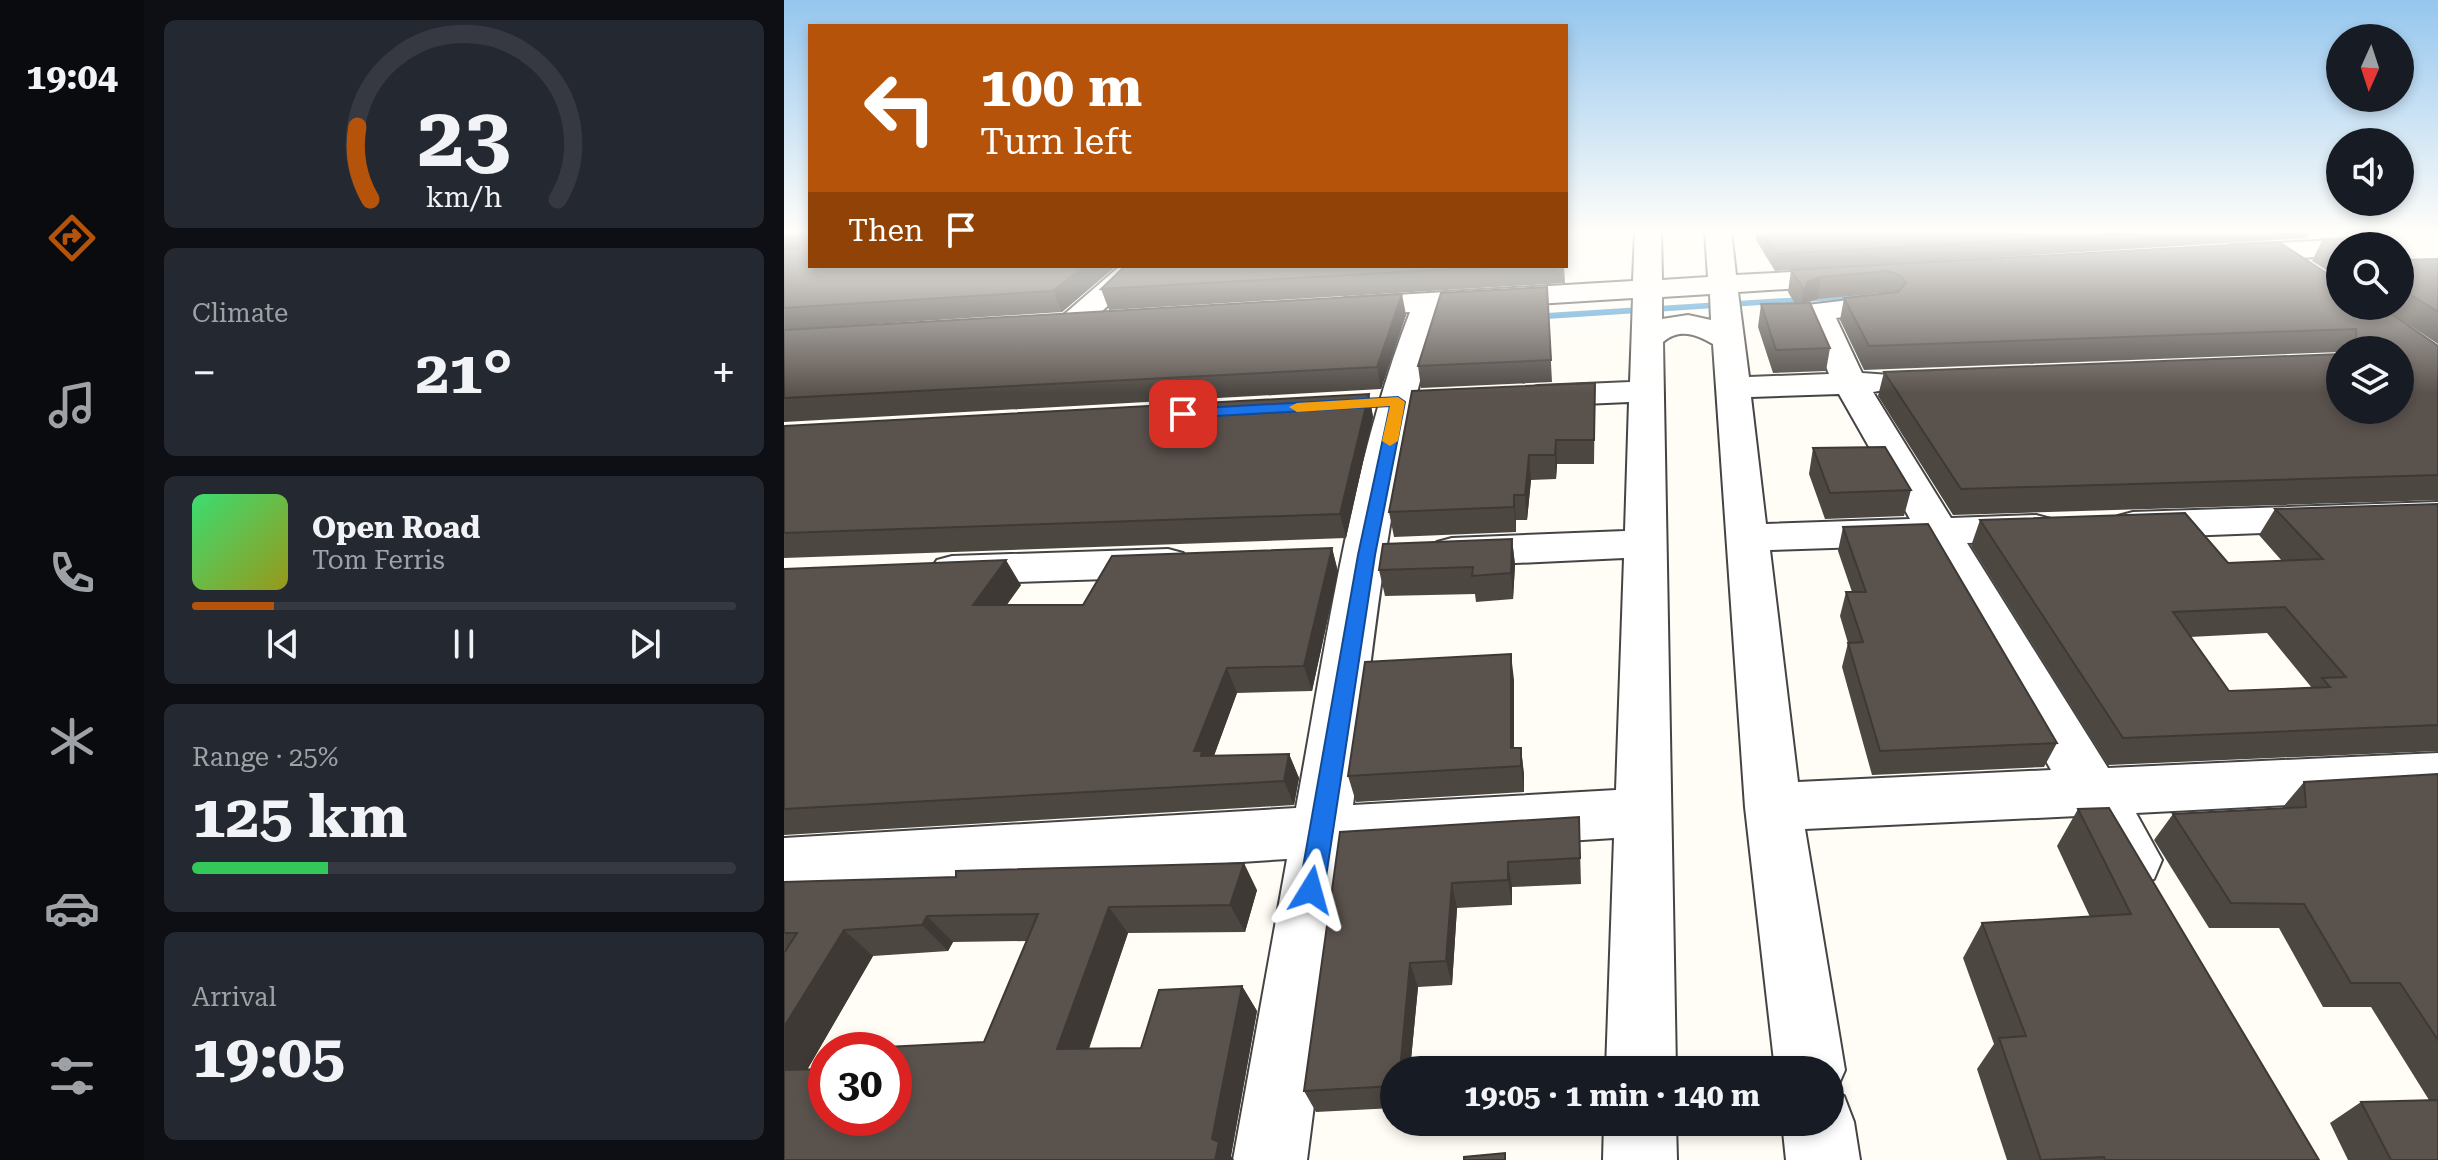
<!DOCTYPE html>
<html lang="en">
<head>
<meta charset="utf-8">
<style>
  :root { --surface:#171b24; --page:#242831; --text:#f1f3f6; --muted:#9ea1a6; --line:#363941; --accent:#b45309 }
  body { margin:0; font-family:"Roboto Serif",serif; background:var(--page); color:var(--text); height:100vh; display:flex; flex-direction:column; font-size:30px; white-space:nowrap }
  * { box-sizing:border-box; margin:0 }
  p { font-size:26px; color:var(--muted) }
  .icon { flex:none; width:44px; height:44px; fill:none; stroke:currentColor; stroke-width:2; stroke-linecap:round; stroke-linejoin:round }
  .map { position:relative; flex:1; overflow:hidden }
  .panel { display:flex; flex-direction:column; gap:20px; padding:20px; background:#0d0f14; width:640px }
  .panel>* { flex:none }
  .guide { position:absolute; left:24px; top:24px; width:760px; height:244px; border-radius:0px; box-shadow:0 4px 12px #0003; background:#b45309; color:#fff; overflow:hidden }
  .needle { width:52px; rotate:183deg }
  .tools { position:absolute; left:1542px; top:24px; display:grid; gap:16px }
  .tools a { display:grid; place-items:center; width:88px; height:88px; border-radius:50%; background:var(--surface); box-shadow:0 4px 12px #0003; font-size:40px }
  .speed { position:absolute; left:24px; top:1032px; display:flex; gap:16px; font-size:40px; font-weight:700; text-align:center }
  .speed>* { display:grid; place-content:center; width:104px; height:104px; border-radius:50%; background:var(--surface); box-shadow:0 4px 12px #0003; line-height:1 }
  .speed .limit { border:12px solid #d22; background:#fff; color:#111 }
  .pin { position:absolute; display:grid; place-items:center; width:68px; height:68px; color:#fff; margin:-34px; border-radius:16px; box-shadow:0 4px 12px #0006 }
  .me { position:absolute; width:88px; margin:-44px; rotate:8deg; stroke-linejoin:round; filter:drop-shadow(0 0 6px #0008) }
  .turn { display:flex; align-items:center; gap:28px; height:168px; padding:0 40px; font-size:36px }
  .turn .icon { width:104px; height:104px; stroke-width:2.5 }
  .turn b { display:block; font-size:56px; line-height:68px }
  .then { display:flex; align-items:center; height:76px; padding:0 40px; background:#0003; gap:16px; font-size:30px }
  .big { font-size:60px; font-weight:700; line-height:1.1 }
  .panel .widget { flex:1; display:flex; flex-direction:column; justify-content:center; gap:12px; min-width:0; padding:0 28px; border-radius:12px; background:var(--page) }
  .panel .dial { align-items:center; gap:0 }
  .dial svg { height:208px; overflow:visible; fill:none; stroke:var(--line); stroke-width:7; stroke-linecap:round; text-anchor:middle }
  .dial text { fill:var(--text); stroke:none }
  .song { display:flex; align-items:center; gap:24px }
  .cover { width:96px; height:96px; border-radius:12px; background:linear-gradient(135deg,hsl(140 70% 55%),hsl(60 70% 35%)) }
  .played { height:8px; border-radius:4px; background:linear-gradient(90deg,var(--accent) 15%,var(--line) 15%) }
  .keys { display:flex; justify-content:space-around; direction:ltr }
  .heat { display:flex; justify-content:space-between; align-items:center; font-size:44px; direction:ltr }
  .charge { height:12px; border-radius:6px; background:linear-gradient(90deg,#34c759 25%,var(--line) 0) }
  .trip { position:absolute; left:596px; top:1056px; width:464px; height:80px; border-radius:40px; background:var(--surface); box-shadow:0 4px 12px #0003; font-weight:700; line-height:80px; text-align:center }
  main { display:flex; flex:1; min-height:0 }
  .tabs { display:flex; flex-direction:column; width:144px; justify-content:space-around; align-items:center; background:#090b0e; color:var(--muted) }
  .tabs .icon { width:56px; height:56px }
  .tabs .on { color:var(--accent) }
  .tabs b { font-size:36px; color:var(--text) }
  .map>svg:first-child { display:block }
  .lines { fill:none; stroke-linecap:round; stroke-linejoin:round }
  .stream { fill:#3f96cf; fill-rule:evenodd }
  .minor-casing { stroke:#444; stroke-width:4 }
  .minor { fill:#fff; fill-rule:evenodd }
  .wall { fill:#4d4742; fill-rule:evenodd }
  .shaded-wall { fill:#3f3936 }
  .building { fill:#5a524d; stroke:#3f3936; stroke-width:2; fill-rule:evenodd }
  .route { fill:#1a73e8; stroke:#114b97; stroke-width:2 }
  .slow { fill:#f59e0b }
</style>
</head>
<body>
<main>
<nav class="tabs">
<b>19:04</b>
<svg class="icon on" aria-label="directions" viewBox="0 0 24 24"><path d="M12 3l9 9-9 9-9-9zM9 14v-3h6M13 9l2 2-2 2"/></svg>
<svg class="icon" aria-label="music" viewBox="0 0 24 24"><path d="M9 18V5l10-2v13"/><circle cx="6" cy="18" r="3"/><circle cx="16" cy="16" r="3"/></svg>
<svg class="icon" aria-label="phone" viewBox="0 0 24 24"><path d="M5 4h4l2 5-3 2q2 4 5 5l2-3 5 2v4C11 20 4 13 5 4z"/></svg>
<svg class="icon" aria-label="climate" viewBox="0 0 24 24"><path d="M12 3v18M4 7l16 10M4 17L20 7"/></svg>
<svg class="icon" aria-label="car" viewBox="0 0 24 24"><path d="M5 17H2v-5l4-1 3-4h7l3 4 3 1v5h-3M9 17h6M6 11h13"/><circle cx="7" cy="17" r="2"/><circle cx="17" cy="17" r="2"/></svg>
<svg class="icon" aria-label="filters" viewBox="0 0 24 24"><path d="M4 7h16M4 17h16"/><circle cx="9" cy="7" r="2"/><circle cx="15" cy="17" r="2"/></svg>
</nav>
<section class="panel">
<div class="widget dial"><svg viewBox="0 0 100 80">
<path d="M14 69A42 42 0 1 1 86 69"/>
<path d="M14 69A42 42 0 0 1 9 41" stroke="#b45309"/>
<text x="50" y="56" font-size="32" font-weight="700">23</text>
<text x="50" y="72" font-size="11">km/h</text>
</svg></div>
<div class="widget"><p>Climate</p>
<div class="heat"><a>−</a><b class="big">21°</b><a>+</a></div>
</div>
<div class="widget">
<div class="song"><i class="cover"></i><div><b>Open Road</b><p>Tom Ferris</p></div></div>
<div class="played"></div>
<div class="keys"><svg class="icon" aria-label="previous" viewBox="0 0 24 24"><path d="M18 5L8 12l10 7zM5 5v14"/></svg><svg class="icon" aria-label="pause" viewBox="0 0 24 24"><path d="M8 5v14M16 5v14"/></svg><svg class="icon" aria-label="next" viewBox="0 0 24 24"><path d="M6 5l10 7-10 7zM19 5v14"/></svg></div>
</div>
<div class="widget"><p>Range · 25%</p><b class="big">125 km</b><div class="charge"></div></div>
<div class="widget"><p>Arrival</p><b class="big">19:05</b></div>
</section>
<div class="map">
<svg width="1654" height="1160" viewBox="0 0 1654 1160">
  <rect width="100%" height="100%" fill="#fffdf5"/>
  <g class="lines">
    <path class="stream" d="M1081,293l3,1v4l-337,22 -5,-3 5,-3z"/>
    <defs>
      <path id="minor" d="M851,231h26l1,49 46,-3 -3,-46h26l5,44 112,-6 10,2 4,6 -4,6 -10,2 -110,7 11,85 80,-3 -26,-63 4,-6 76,-9 10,3 5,6 -5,6 -57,7 26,55 28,2 5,7 -5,7 -17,3 78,126 85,-3 15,4 6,9 -6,9 -15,4 -69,2 141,225 330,-15v44l-302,16 26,47 -8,19 -21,7 -21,-7 -35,-63 -272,13 40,241 -10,23 9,3 10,26 6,38h-74l-4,-38h48v-52h-55l-30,-263 -32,-463c-17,-10 -34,-16 -50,-2l13,728h-70l8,-232 -268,17 -39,305h-74l54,-301 -503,33v-54l512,-30c30,-163 54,-342 114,-496l-65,4 -10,-3 -5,-6 5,-6 10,-3 288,-17zM926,294l1,26 -23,-5 -26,4v-22zM849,298l-3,84 -92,4 -12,3 -5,7 5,7 12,3 91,-4 -4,129 -173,7 -15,4 -6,10 6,10 15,4 172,-8 -8,232 -263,15c21,-162 36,-340 88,-495zM1055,394l71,125 -144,5 -15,-127zM1140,545l127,225 -253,12 -28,-232z
        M1556,240l12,6h-12v10l-108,5 -9,-2 -4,-6 4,-6 9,-2z
        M336,266h30l-68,64 -11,3 -11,-3 -4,-6 4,-6z
        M1654,502v24l-305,12 -15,-4 -6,-9 6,-9 15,-4z
        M384,549l15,4 7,10 -7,10 -15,4 -216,7 -15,-4 -7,-10 7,-10 15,-4z
        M820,1122h72l1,38h-74z"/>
    </defs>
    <use href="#minor" class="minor-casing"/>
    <use href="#minor" class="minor"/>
  </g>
  <path class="wall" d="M0,231h26l306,35 -54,46 -278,18z
    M972,231h555l-4,7 -532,33 -19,-31z
    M1539,239l17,7v33l-28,-18z
    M1495,242l159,104v154l-485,15 -75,-119 6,-24 456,-18 60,-4h-60v2l-476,18 -24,-50 4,-22 39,-5 -65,6 -14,4 26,45 -4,23 -53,2 -15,-46 3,-23h34l-7,-12 3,-22z
    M1654,259v85l-58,-38h20v-46z
    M341,266h439l1,17 -456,27 -8,-21z
    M763,287l5,95 -131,6 -3,-22z
    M622,315l-25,74 -597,33v-92z
    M811,383l-1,81h-37l-1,15 -25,1 -4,40h-11v12l-122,5 -5,-25z
    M585,394l4,23 -27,121 -562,20v-132z
    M1029,448l98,42 -7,26 -79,3 -16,-45z
    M1654,504v247l-330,14 -137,-219 9,-26 248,43 54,-2 -23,-26 16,-26zM1483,633l45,55 -83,3 -39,-54z
    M1059,527l214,216 -13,24 -172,8 -30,-108 6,-24 -8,-27 6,-24h6l-14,-41z
    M728,539l3,26 -2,34 -37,3 -1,-8 -90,2 -6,-26z
    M548,548l6,24 -26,119 -75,2 -23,63 75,-2 10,24 -5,27 -510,30v-266l237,16 -15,20h77z
    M730,680v68h7l3,27v17l-168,10 -8,-26z
    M1654,774v386h-90l-18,-37 31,-21 68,-2 -58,-93h-48l-44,-79h-70l-55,-88 19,-26 109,-6 22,-26z
    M1294,809l241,351h-312l-30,-91 17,-25 -31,-86 19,-35 108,-6 -33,-71z
    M795,817l2,67 -69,3v18l-55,3 -5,77 -34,2 -8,83h-16v38l-78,4 -12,-21 36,-259z
    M0,882l473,8 -12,42 -117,1 -39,116 52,-1 101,-62 15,25 -26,145 -447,4zM243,941l-43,101 -90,76 -87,-48 66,-114 75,-5 5,-9z"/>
  <path class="shaded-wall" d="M300,266h32l-54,46 -9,-21z
    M1037,277l-3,22 -14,4 -4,9 4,-22 4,-9z
    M618,294l4,21 -25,74 -4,-22z
    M585,394l4,23 -27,121 -6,-24z
    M772,440l1,24 -1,15 -1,-24z
    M745,455l2,25 -4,40 -2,-25z
    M730,495l2,25v12l-2,-25z
    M728,539l3,26 -2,34 -2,-26z
    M548,548l6,24 -26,119 -8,-25z
    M222,560l15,25 -32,45 -16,-25z
    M727,654l3,26v86l-3,-18z
    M443,668l10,25 -27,73 -16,-15z
    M737,748l3,27v17l-3,-26z
    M505,754l10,24 -5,27 -10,-24z
    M724,862l4,25v18l-4,-25z
    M460,863l13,27 -12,42 -15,-27z
    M668,883l5,25 -5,77 -6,-24z
    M325,907l19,26 -48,140 -23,-24z
    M143,916l26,26 -5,9 -26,-26z
    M60,930l29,26 -80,138 -9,-5v-62z
    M626,963l8,24 -8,83h-10z
    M458,986l15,25 -26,145 3,4h-19l-3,-21z"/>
  <path class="building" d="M17,231h9v35h274l-31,25 -269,17v-59l16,-1z
    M977,231h418l-402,23z
    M1564,238l11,8h-19v4l-17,-11z
    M1495,242l61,40v24h40l58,40v129l-477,14 -77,-117 456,-18v56h60v-60h-43l-1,-21 -487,17 -25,-48 54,-6 8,-9 -6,-8 -13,-4 -66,6 -13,4 -4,9 -13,-20z
    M1654,259v53l-38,-24v-28z
    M341,266h381l-405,23z
    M763,287l4,73 -133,6 23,-73z
    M618,294l-25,73 -593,31v-68z
    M1026,303l20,45 -54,2 -15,-46z
    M811,383l-1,57h-38l-1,15h-26l-4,40h-11v12l-125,5 23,-121z
    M585,394l-29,120 -556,19v-107z
    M1101,447l26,43 -81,3 -17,-45z
    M1654,504v221l-315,13 -143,-218 205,-7 43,50 95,-4 -48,-50zM1501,607l61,70 -24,1 8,9 -101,4 -56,-79z
    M1144,524l129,219 -177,8 -32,-108 15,-1 -17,-50h20l-23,-65z
    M728,539l-1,34 -39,3 1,-9 -94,3 4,-26z
    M548,548l-28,118 -77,2 -33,83h8l-1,5 88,-2 -5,27 -500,28v-240l222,-9 -33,45h110l29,-49z
    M727,654v94h10v18l-173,10 17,-114z
    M1654,774v266l-38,-57h-49l-47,-79 -73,-1 -58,-89 133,-7 -2,-25z
    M1325,808l210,352h-214l-1,-3 -63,3 -42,-122 27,-2 -44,-113 149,-9 -53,-105z
    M795,817l1,41 -72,4v18l-56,3 -6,78 -36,2 -10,107h-6v16l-90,5 36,-259z
    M460,863l-14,42 -121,2 -52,142 84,-1 18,-58 83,-4 -30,153 7,3 -4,18h-431v-90l42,-1v49h68v-68h-10l2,-3 98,-5 54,-128 -111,2 -5,9 -78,5 -60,97v-74l13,-20h-13v-51l172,-5v-6z
    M1654,1100v60h-47l-30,-58z
    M721,1153v7h-41v-3z"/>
  <linearGradient id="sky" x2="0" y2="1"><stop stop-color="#95c6ee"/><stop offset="0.59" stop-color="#fffefa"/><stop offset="1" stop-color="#fffefa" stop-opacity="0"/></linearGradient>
  <rect width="1654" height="393" fill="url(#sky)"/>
  <path class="route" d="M614,397l7,5 -30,153 -51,335 -4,8 -9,3 -9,-3 -3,-8 59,-335 32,-149 -207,12 -7,-4 7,-5z"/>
  <path class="slow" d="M614,397l7,5 -7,39 -8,5 -8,-5 8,-35 -93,6 -8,-5 8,-4z"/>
</svg>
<div class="tools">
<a><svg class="needle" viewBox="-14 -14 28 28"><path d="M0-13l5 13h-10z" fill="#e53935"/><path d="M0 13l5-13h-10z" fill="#9ea1a6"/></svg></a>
<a><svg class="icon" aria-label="sound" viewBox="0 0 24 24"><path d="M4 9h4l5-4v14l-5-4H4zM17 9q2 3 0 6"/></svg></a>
<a><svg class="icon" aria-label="search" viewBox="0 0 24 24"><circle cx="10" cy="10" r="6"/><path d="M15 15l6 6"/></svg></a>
<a><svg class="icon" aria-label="layers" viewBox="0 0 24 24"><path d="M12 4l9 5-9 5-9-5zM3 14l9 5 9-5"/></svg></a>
</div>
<div class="speed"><div class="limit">30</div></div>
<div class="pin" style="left:399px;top:414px;background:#d93025"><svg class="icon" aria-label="arrive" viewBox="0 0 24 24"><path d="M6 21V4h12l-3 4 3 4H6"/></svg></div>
<svg class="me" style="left:527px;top:890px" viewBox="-20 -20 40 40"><path d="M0-17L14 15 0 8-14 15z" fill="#1a73e8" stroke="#fff" stroke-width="4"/></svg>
<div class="trip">19:05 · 1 min · 140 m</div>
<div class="guide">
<div class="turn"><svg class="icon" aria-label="left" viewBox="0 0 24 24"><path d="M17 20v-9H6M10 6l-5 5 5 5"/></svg><div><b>100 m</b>Turn left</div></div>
<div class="then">Then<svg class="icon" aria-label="arrive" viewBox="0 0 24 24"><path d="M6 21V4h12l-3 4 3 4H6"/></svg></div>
</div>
</div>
</main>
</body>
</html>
